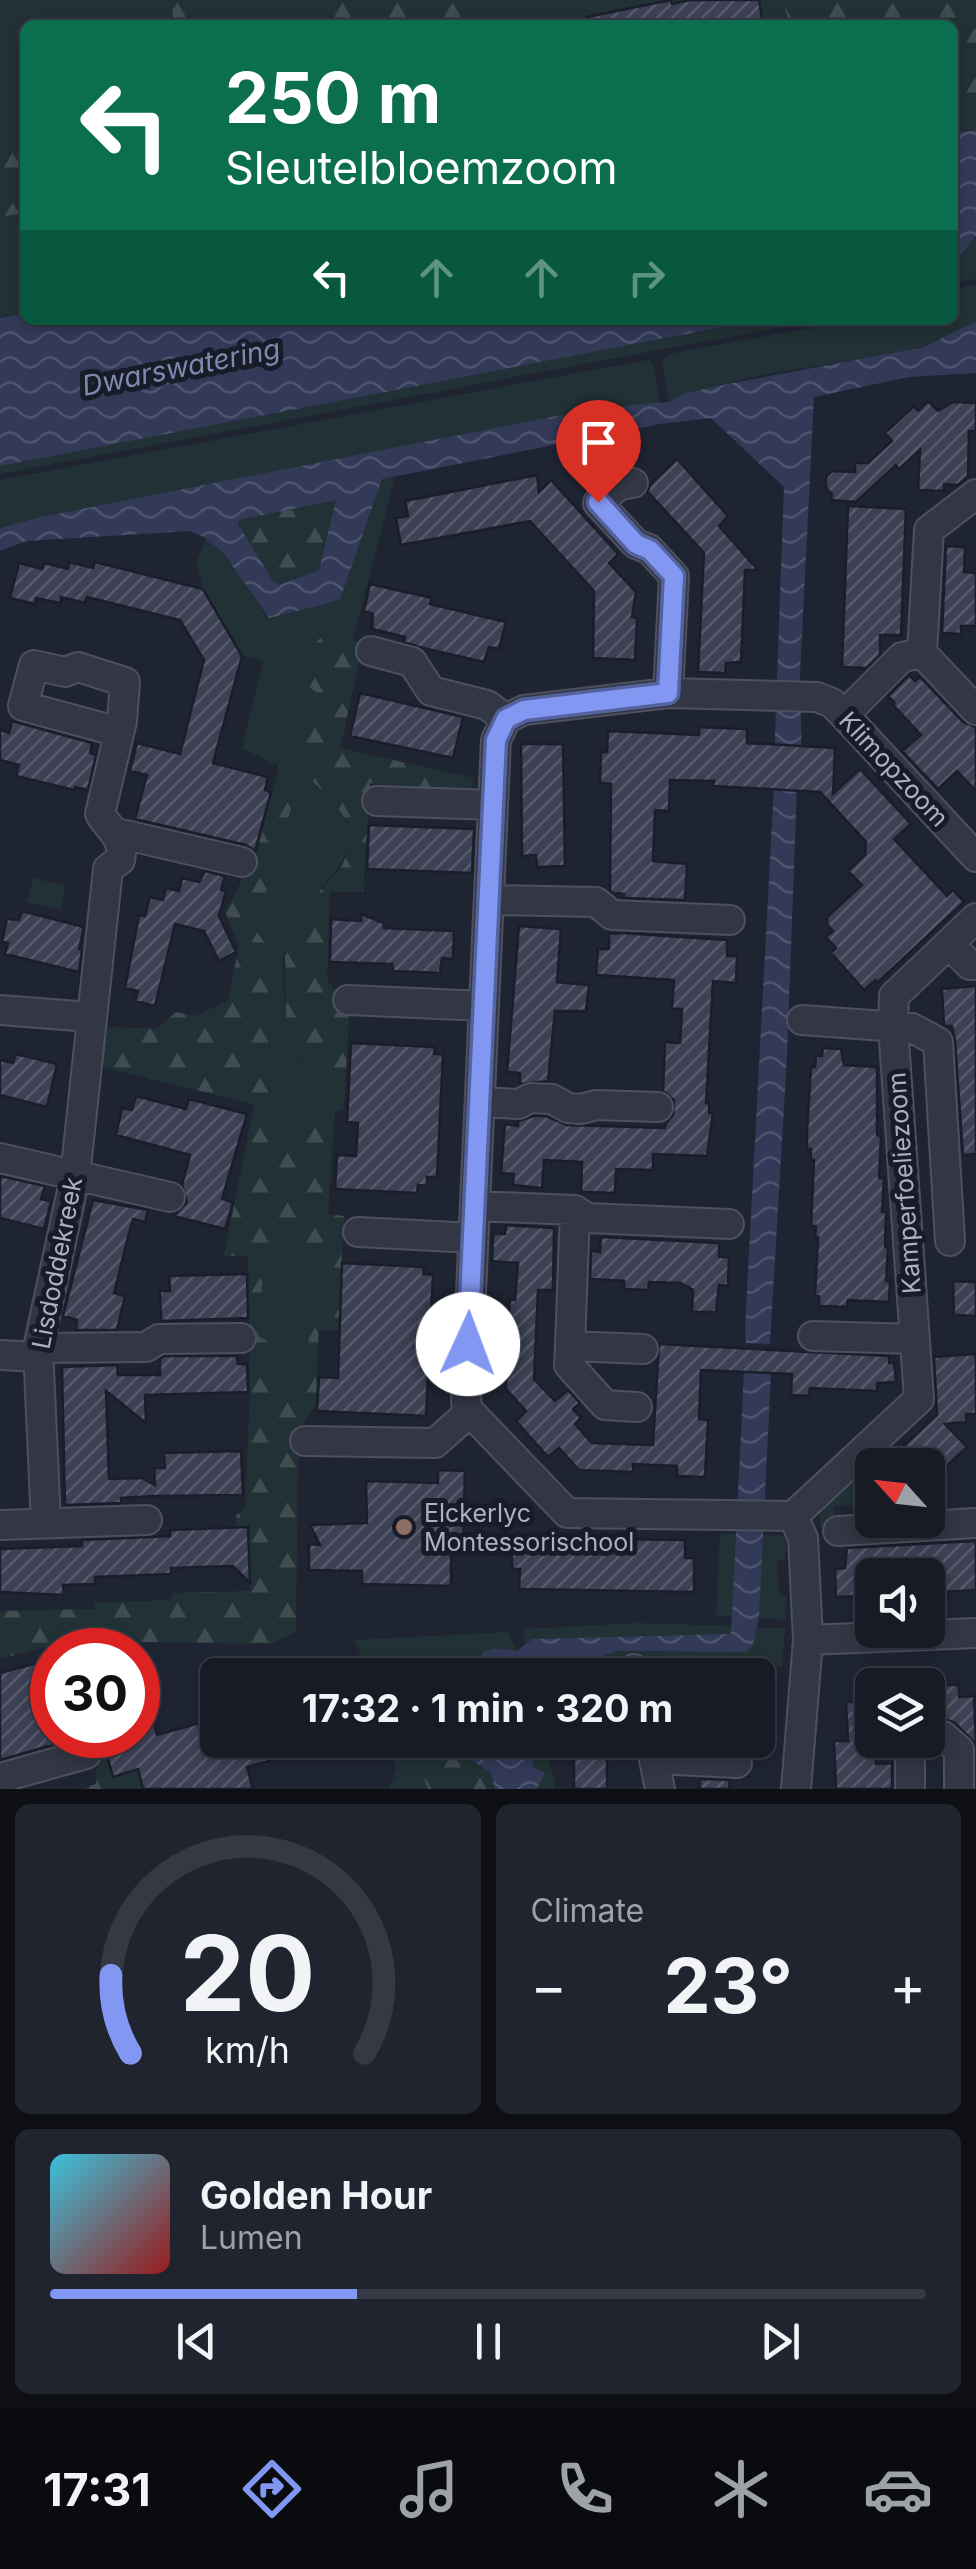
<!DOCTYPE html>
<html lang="en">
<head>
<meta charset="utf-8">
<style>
  :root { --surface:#171b26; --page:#20242e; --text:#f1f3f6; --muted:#9ea1a7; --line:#363943; --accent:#8197f1 }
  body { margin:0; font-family:Inter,sans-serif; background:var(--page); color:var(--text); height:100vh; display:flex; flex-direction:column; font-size:38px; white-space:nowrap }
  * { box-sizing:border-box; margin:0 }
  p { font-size:32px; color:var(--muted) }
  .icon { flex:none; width:55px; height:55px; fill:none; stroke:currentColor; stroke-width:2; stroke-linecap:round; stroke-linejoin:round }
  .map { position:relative; height:1789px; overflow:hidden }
  .sheet { display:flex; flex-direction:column; gap:15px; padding:15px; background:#0d0f15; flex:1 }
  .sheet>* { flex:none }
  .guide { position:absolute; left:20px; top:20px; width:938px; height:305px; border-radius:15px; box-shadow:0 5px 15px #0003,0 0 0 2px var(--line); background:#0b6e4f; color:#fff; overflow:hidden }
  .needle { width:65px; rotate:297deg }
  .controls { position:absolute; left:855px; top:1448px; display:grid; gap:20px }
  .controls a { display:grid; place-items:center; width:90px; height:90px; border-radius:15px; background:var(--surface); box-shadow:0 5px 15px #0003,0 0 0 2px var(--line); font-size:50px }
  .speed { position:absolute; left:30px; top:1628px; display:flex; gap:20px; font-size:50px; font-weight:700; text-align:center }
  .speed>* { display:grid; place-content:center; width:130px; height:130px; border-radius:50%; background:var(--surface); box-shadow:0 5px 15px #0003,0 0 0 2px var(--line); line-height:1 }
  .speed .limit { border:15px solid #d22; background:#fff; color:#111 }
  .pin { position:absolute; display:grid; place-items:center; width:85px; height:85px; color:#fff; margin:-102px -42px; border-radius:50% 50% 50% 0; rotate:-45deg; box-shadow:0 0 10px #0007 }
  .pin .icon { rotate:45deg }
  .me { position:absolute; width:110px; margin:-55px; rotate:2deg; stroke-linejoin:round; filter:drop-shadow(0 0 8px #0008) }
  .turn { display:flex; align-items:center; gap:35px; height:210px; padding:0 40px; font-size:45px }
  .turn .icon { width:130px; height:130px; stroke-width:2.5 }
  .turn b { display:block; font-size:70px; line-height:85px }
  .lanes { display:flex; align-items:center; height:95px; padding:0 40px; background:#0003; justify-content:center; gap:50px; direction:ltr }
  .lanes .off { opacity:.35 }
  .big { font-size:75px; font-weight:700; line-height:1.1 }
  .sheet .card { flex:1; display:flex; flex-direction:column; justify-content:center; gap:15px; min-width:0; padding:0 35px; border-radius:15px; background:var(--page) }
  .sheet .dial { align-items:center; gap:0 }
  .dial svg { height:260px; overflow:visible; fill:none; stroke:var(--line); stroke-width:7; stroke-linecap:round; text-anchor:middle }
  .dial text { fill:var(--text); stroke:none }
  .song { display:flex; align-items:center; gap:30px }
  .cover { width:120px; height:120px; border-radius:15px; background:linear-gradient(135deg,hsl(190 70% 55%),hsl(0 70% 35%)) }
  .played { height:10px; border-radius:5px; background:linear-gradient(90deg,var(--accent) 35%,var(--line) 35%) }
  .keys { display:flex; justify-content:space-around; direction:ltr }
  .heat { display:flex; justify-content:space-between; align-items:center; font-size:55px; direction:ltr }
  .sheet .tiles { flex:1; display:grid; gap:15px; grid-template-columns:1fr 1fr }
  .card:last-child { grid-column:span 2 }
  .trip { position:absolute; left:200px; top:1658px; width:575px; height:100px; border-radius:15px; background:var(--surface); box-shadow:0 5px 15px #0003,0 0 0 2px var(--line); font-weight:700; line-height:100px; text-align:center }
  .dock { display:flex; height:160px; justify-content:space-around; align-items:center; background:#090b0f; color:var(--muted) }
  .dock .icon { width:70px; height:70px }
  .dock .selected { color:var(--accent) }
  .dock b { font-size:45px; color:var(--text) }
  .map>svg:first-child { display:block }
  .green { fill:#223135 }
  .forest { fill:url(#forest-firs) }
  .water { fill:url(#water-waves); fill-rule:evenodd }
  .building { fill:url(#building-hatch); stroke:#1a1e2b; stroke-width:2.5 }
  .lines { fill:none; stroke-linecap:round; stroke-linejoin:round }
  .minor-casing { stroke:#4d515f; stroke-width:32 }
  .minor { stroke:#333644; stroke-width:28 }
  .route-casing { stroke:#54629d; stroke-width:25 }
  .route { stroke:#8197f1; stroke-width:18 }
  .education-dot { fill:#8d6e63; stroke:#181c28; stroke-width:4 }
  .labels { text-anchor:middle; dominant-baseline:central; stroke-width:10; stroke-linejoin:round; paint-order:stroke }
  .street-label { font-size:25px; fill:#acb0c1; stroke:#181c28 }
  .poi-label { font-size:25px; fill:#acb0c1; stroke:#181c28; text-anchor:start }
  .water-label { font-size:28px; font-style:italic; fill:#7d89ad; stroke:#181c28 }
</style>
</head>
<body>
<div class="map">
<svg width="976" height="1789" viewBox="0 0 976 1789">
  <defs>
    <pattern id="forest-firs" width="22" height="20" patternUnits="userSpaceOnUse" patternTransform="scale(2.5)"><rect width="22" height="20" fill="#223135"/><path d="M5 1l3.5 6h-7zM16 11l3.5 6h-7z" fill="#3f4c50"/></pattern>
    <pattern id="water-waves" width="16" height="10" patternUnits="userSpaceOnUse" patternTransform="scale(2.5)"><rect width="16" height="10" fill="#323a58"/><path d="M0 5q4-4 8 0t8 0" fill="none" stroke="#4d546e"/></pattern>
    <pattern id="building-hatch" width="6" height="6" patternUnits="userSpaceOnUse" patternTransform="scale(2.5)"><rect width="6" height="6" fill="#3c4154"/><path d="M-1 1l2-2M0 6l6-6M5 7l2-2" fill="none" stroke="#565a6b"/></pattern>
  </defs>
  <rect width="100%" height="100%" fill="#1f2433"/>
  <path class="green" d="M0,0h976v130l-23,4 -1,-109h-927v288l-25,4z
    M976,236v43l-23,4v-19z
    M971,285l5,1v35c-19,8 -37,22 -57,26 -82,21 -173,22 -250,55l-7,-41 7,-7 183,-34h100l1,-30z
    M759,320h59l-818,154v-8z
    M647,360l6,4 7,40 -63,4 -597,120v-48z
    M395,477l-42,163 -28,-5 -17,51 18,14 -3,23 -30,39c18,17 49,39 55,64 6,27 -10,41 -25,60 -13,16 -30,40 -37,59 -6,15 -2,38 -2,54 2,55 16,67 61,98l-2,13 -8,1 -33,26 -33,5 1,-137 -6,-40 2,-20 -8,-12 -1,-11 41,-137 -19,-19 -37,-18 21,-87 -21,-6 -39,-66 -7,-25 10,-26c26,23 43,49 60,79l74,-17 42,-121z
    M33,878l33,8 -6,24 -33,-8z
    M285,1244l38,10 9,36 -21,61 -1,8 7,5v9h-47l-12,-36 6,-75z
    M858,1475l14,15v15l-38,1v26h-6l-8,-6v-14z
    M720,1534h16l-4,82h-16z
    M763,1535l24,1 -2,23 -8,2 2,34 8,1 -2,24 -26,-2z
    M637,1623l96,3 -2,9 -199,4 -6,5 -4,-15z
    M755,1628h30l-3,39 -149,-5 -41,13h-43l69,-24 128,1 7,-7z
    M508,1632l9,19 -21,-3 -39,27h-89l-13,-35z
    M390,1740h26l-1,13 13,36h-39l7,-19z
    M534,1740h8l12,37 1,12h-18l-6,-35z"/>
  <path class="forest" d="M171,0h30l6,25h-33z
    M314,0h151l1,9 17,16h-148z
    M784,0h192v97l-23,1 -1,-73h-163z
    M25,139v74l-25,4v-74z
    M337,499l-18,71 -41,15 -6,-4 -34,-57 1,-4z
    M324,635l40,7 -24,106 134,30 -3,18 -101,-13 -7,109h-33l-3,87 22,32 -4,86 -37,-26 -22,-36 -1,-88 9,-28 46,-50 7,-14 2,-21 -1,-11 -15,-22 -40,-39 7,-36 23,-3 3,-23 -18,-14 -3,-34z
    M279,766l19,19 -41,137 1,11 8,12 -2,20 6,40 -1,136 25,-10 8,6 33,-26 -7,103 16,2 -6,114h-19l-2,34 -7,-5 -4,-49 26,-20 -9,-36 -38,-10 -21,18 -6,74 17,9 -5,28h47l-1,32 -15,21 -3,41 -2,165 -26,12 -201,-3 -69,18v-48l95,-2 -1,-6 77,-3 1,-7 78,-2v-65h-14v-10l9,-9 5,-114 -2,-137h-24l30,-152 -161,-39 6,-39 57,3 20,-17 19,4 33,-15 11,-55 -14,-35 31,-56z
    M416,1740h27l48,33 4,16h-67l-13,-37z
    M97,1746l8,3 8,27 25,-7 5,20h-63l16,-5z"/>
  <path class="water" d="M976,130v106l-23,28v-130z
    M25,313v7h734l-759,146v-148z
    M976,321v52l-67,4 -95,20 -14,278 2,88h-28l10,-276 -73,-69 -51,6 -278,55 -42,121 -71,18 -45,-64 -18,-16 -16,-7 -164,10 -26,10v-23l41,-11 556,-109 72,-6 14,-8 34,-8 207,-39zM336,500l-17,70 -40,15 -6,-4 -35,-57 1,-4z
    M774,785h23l-10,270 -17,289 -24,-1 -1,-15z
    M744,1372l27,1 -12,245 -6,27 -7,7 -128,-1 -69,24h-92l9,-10 10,-2 7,-11 13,-4 21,3 15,-12 199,-5z
    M443,1740h91l-3,14 3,13 11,6 -8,16h-42l-4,-16z"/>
  <path class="building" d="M671,0l1,4 18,-4h69l4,25h-175l-1,-8z
    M928,401l10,10 15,-9 23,1v28h-7l-1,45 -10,9 -14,-1v7l-26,-1 2,-40 -21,19 -3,-4 -40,37 -25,-2 1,-6 -6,-6v-11l6,-6 23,1v-9h13l24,-22 -7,-8 29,-27 4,5z
    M677,459l51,57 -9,10 39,44h-13l-4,92 -15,1 -1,10 -27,-1 6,-119 -56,-61 2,-7z
    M537,475l2,17 12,-12 67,74 -9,9 27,29 -4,25 5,1 -2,42 -42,-2 1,-67 -64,-70 -129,24 -5,-27 12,-2 -3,-15z
    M848,506l58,3 -5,126h-21v20l-13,13 -25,-1z
    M946,546l19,1 -1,25 12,1v53h-15v8l-19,-1z
    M69,562l24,6 2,-6 108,27 39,67 -29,107 55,14 -3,13 6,2 -16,59 -9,-6 -111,-26 12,-44 -17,-4 7,-28 43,11 24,-94 -24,-40 -93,-23 -2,6 -24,-6 -1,6 -24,-5 -1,6 -25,-6 9,-35 23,6 2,-6 24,6z
    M370,584l62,14 -2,6 76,18 -7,27 -10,-2 -5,15 -65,-15 -15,-5 1,-5 -33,-8 1,-15 -9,-3z
    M909,675l6,6 5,-4 43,45 13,5v64l-19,-20 -19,18 -36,-38 19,-16 -27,-29v-4l-6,-6z
    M360,693l103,24 -10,41 -103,-22z
    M12,721l80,22 -2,10 6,2 -8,35 -13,-3 -1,3 -58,-14 3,-11 -19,-5v-30l9,3z
    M699,727l48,2v14l88,5 -2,46 27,-25 51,55 -17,15 53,57 6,-6 11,12 -86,80 -2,-2 -12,10 -33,-37 5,-5 -10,-11 7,-6 -6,-7v-7l35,-32 -14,-14 17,-16 1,-13 -46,-50 -107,-6 1,-5 -44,-1 -1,31 -14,-1 -2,51 34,3 -2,36 -61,-2v-4l-11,-1 -3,-2 1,-107 -11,-1 1,-31h6l1,-21 91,4z
    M521,744h42l2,122 -28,1 -1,-12 -14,1z
    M369,825l105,4 -2,44 -105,-4z
    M205,871l20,5 -4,14 5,1 -7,25 17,36 -17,9 -15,-30 -29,-7 -20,82 -20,-5 3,-10 -13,-3 14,-73 6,1 5,-19 13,3 3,-12 13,3 3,-13 17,4z
    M22,911l62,16 -5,22h3l-3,23 -74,-18 3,-11 -6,-2 5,-22 12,1z
    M361,914l23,9v5l70,3 -1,28 -11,-1 -2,15 -47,-2 -1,-7 -62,-2 1,-43 30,2z
    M519,926l42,3 -4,53 32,3 -3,26h-31l-7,70 -28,3v-11l-13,-1z
    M621,933l106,7v16h10l-1,27 -23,-2 -7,122h3v10h4l-6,43 -54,-2v16l-37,-1 -1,24 -34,-1 1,-30 -38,-2 -2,28 -29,-3 1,-11 -13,-1 4,-49 13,2v-5l16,-5h12l21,9 98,3 1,-5 7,-8 1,-15 -11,-9 2,-49 15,1 2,-34h-10l2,-29 -78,-5 2,-26h11v-15z
    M976,986v168l-13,1 -8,-114 -3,-15h-8l-2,-37z
    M351,1043l84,4 -1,7h9l-6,123h-10v9l-9,-1 -1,8 -82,-4 2,-34 19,1 2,-33 -11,-1z
    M823,1048l18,1 3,16 33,2v68l4,1 -2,42h5l-2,34h4l-1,35h3l-2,34h4l-1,21 -41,-2 -1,7 -28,-1v-10l-4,-1 3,-58h-3l1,-11h-5l3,-66h-3v-11h-4v-18l4,-64h4l1,-11h6z
    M16,1054l41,10 -10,43 -47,-12v-35l13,3z
    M136,1096l50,13 3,-10 58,15 -25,85 11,3 -8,27 -51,-13 13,-14 -5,-17 8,-30 -74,-20 6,-27 10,2z
    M0,1176l45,10 -4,13 10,2 -7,28 -44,-11z
    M93,1200l55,10 -3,12 -12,-3 -5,18 -14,56 11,3 -8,34h-41l1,-10 -14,-4z
    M506,1225l48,3 -1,62h-15l-4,89 21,22 13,-11 12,13 -7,6 8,9 -6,6 17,19 61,2 6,-101 230,12v7l5,-1 2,20 -19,1v8l-67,-3 -1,8 -18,-1 1,-21 -91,-4 -2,49 9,1 -3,57 -28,-1v-10l-44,-2v8l-54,-2 -20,-22 -11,9 -32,-36 10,-10 -20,-22 1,-29 -15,-1 3,-48h14l1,-11h5l3,-37 -26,-2 1,-27h12z
    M601,1237l118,6v14h10l-1,29 -9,-1 -3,27h-24l1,-22 -12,-7 -32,-1 -1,8 -24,-1v-8l-34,-2 1,-28 9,1z
    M342,1263l82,4 -1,7 10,1 -7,141 -109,-5 2,-34 19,1z
    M247,1274l1,44 -87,3 -1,-30h10l-1,-15z
    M953,1281l23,1v34l-22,-1z
    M976,1354v60h-10v8l-21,2 22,23 -39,37v-19h-45l54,-50 -3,-58z
    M164,1356h73l1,8h9l1,28 -103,3 1,28 -40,-32 3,88 33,-1 13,7 -1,-17h11l-1,-15 77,-2 2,44 -88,1 -34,2v5l-56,2 -3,-138 55,-2 1,10h42v-16z
    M438,1470l27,1 -2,77h-12v38l-89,-2v-13l-53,-1v-26l11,1 -10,-20 57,-2 -1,-42 72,2z
    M248,1527l2,56 -17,-17 -62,2v6l-76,3v7l-32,1 1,10 -64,-3v-43l82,-3v-6l88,-4v-6z
    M531,1538l154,2v18h9v34l-175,-3 1,-20h-8v-19l19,1z
    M976,1541v49l-48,3v-18h-56v20l-36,2 -1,-28 10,-1 2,-20z
    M52,1659v86l-52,15v-87z
    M946,1678v7h13v12l15,-1 2,48 -21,-21 -27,-11v-33z
    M138,1683h5l14,52 61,-17v22h53l5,19 -29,8 6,22h-110l-5,-20 -25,8 -8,-28 25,-7 -1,-7h9z
    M872,1701l4,63 16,-1v26h-56l-2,-48h14l-2,-39z
    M562,1740h56v9l-11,2v38h-33v-32l-5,1z
    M700,1779l30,1 -1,9h-29z"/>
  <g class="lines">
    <defs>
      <path id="minor" d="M633,483l-14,2 -21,18 38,41 13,5 25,27 -6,117
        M976,494l-47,36 -7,123 54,57
        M371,651l41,11 19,29 56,14 19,14
        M844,715l58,-58 20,-4
        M377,801l116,4
        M117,833l125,29
        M489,900l107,2 16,13 118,5
        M950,945l20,20h6
        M348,1000l136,6
        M0,1010l90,7
        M802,1020l110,8 26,14 12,199
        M480,1102l39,2 11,-6 22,1 16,9 13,1 15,-4 62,2
        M0,1158l170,39
        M475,1206l100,4 -5,136 73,3
        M575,1210l12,8 142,6
        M358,1232l115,6
        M813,1336l101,3
        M570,1346l-1,19 36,40 32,2
        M38,1348l108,-1 13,-8 82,-1
        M0,1355l38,2
        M305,1441l130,2 35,-31
        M793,1516l126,-117 -26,-373 1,-30 82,-78
        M46,1523l-8,-175 37,-171 33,-308 12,-9c5,-23 -9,-28 -20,-46l22,-93 3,-39 -47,-15 -13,5 -31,-7 -11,41 96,26
        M0,1525l147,-5
        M838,1531l138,-8
        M808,1640l-5,-102 -10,-22 -226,-3 -97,-101 -4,-9 30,-663 10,-21 18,-9 144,-17 149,4 15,6 12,12 132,142
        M634,1669l1,6
        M928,1733l15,3 16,14v39
        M650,1740l10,49
        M654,1759l83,4
        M0,1778l86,-24
        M796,1789l12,-149 168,-7
        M910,1789v-38l6,-11"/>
    </defs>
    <use href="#minor" class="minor-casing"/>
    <use href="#minor" class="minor"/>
  </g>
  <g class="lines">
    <defs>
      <path id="route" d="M468,1344l28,-604 10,-21 18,-9 144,-17 6,-117 -24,-26 -14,-6 -38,-42"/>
    </defs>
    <use href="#route" class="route-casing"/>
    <use href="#route" class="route"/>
  </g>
  <circle class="education-dot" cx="404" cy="1527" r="10"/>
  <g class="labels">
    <g class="street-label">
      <text transform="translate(894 769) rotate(47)">Klimopzoom</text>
      <text transform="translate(904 1183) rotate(-94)">Kamperfoeliezoom</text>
      <text transform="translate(57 1263) rotate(-79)">Lisdoddekreek</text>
    </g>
    <g class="poi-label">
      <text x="424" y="1513">Elckerlyc<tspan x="424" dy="29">Montessorischool</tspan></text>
    </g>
    <g class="water-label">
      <text transform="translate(181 367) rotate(-11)">Dwarswatering</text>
    </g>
  </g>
</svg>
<div class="controls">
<a><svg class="needle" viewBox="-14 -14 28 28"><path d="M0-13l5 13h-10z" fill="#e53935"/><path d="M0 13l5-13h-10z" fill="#9ea1a7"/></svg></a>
<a><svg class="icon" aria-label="sound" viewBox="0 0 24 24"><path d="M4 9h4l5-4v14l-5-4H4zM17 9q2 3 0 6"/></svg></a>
<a><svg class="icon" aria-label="layers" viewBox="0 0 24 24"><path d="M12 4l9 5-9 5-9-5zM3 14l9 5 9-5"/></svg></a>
</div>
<div class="speed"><div class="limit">30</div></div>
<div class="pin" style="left:598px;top:502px;background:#d93025"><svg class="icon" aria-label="arrive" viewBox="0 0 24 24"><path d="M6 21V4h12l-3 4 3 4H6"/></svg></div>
<svg class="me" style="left:468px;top:1344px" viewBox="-20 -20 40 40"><circle r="19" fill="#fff"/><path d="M0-13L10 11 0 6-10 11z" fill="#8197f1"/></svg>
<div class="trip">17:32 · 1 min · 320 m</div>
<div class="guide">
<div class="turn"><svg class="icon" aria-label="left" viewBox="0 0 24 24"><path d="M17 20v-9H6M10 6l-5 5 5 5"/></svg><div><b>250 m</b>Sleutelbloemzoom</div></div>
<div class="lanes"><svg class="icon" aria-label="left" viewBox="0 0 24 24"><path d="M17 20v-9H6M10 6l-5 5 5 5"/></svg><svg class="icon off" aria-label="ahead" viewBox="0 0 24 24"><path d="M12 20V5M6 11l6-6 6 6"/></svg><svg class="icon off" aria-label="ahead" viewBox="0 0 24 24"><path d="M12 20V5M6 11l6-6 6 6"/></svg><svg class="icon off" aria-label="right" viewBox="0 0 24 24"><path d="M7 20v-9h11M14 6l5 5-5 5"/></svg></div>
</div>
</div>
<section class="sheet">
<div class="tiles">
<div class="card dial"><svg viewBox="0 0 100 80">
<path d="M14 69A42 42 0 1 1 86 69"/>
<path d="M14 69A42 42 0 0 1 8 45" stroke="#8197f1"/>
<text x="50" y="56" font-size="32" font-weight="700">20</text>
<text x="50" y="72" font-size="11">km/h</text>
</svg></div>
<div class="card"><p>Climate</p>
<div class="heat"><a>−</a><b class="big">23°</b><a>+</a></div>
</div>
<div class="card">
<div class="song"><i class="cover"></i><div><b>Golden Hour</b><p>Lumen</p></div></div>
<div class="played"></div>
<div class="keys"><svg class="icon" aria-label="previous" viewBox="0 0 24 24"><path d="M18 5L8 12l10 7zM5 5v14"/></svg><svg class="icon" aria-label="pause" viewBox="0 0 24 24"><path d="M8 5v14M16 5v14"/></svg><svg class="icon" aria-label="next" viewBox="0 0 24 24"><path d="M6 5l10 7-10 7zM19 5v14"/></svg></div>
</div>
</div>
</section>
<nav class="dock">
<b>17:31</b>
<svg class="icon selected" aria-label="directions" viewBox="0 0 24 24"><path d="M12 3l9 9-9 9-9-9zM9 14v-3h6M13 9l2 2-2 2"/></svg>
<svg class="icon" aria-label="music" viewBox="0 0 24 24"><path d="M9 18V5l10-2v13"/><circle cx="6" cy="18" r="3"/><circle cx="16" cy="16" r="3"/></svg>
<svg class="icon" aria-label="phone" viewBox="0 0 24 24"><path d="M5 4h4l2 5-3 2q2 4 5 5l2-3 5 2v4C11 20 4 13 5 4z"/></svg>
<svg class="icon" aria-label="climate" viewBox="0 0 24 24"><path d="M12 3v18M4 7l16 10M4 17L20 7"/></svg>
<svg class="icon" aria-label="car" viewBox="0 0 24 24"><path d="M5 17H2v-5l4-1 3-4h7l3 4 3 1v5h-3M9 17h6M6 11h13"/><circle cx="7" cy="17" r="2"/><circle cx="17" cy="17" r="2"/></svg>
</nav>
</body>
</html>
